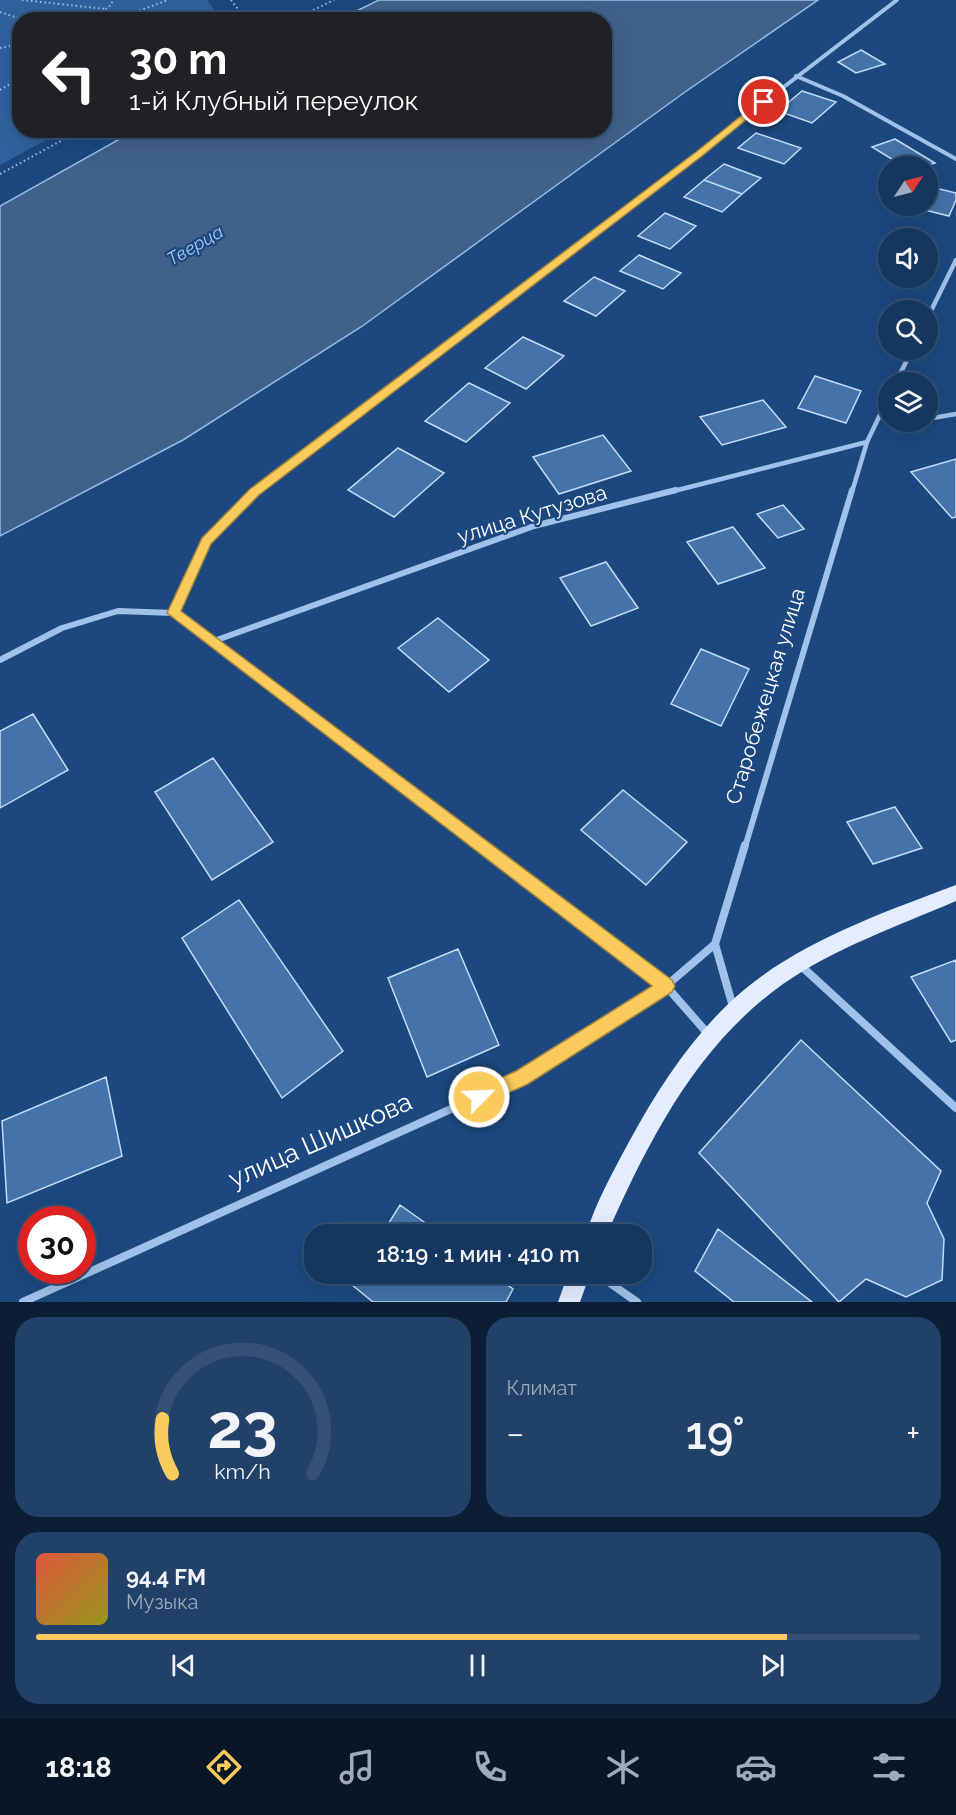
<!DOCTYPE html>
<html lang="ru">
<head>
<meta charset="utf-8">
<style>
  :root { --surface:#15365f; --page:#224168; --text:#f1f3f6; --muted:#9dabbd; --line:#345074; --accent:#f9cb5d }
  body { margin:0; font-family:Raleway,sans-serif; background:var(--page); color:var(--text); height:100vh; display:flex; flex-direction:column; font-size:22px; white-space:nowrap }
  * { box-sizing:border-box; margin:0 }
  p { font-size:20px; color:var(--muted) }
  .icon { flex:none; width:33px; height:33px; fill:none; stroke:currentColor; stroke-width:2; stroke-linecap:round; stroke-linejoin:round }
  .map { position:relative; height:1302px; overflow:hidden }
  .details { display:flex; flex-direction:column; gap:15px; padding:15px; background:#0c1e34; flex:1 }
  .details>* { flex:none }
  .hud { position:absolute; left:12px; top:12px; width:600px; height:126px; border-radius:24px; box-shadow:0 6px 24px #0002,0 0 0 2px var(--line); background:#202124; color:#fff; overflow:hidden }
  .needle { width:39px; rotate:55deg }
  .controls { position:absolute; left:878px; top:156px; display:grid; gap:12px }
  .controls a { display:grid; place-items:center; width:60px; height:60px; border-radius:50%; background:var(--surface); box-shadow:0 6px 24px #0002,0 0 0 2px var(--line); font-size:30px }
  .speed { position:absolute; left:18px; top:1206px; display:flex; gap:12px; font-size:30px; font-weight:700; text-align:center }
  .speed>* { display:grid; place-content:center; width:78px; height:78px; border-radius:50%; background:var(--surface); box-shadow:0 6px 24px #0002,0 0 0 2px var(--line); line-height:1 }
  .speed .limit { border:9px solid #d22; background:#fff; color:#111 }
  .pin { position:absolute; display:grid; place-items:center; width:51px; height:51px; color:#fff; margin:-26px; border:3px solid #fff; border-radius:50%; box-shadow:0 2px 6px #0007 }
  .me { position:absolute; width:66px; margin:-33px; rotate:66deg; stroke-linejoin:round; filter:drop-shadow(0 0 4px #0008) }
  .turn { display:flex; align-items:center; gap:21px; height:126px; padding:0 18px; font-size:27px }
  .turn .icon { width:78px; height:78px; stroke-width:2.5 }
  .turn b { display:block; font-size:42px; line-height:51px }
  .big { font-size:45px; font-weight:600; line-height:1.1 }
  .details .tile { flex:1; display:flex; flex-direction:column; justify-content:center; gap:9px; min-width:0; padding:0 21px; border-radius:24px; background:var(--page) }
  .details .dial { align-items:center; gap:0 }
  .dial svg { height:156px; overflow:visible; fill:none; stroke:var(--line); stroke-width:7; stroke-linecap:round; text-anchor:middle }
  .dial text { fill:var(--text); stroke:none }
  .song { display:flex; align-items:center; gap:18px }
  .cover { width:72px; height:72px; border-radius:9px; background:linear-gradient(135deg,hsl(10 70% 55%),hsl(60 70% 35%)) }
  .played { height:6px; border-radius:3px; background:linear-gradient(90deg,var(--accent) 85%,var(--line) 85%) }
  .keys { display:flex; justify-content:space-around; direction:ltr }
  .heat { display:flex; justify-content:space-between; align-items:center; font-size:33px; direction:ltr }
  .details .tiles { flex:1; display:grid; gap:15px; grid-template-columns:1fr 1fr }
  .tile:last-child { grid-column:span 2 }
  .trip { position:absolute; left:304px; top:1224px; width:348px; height:60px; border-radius:24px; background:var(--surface); box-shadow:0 6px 24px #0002,0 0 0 2px var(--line); font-weight:600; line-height:60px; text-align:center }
  .dock { display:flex; height:96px; justify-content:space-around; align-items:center; background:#081626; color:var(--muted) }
  .dock .icon { width:42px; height:42px }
  .dock .on { color:var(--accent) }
  .dock b { font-size:27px; color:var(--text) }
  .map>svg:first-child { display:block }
  .green { fill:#2f629e }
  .water { fill:#41618a; stroke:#93bceb; stroke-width:1.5 }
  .building { fill:#4472a9; stroke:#c4dbf7; stroke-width:1.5 }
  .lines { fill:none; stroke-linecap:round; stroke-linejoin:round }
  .path { stroke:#a0c1e9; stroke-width:2; stroke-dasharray:1.5 3; stroke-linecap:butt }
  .street-far3 { stroke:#a0c1e9; stroke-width:4 }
  .street-far2 { stroke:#a0c1e9; stroke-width:4.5 }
  .street-far1 { stroke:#a0c1e9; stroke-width:6 }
  .street { stroke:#a0c1e9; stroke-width:8 }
  .primary { fill:#e3edfe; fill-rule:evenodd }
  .route { fill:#f9cb5d; stroke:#a2843c; stroke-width:1.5 }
  .labels { text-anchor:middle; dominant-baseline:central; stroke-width:4.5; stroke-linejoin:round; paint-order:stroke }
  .far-water-label { font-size:18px; font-style:italic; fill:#abcbf1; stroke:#1c487f }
  .street-label { font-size:21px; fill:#fff; stroke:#1c487f }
  .near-street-label { font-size:26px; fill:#fff; stroke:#1c487f }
</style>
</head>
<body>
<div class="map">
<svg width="956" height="1302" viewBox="0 0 956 1302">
  <rect width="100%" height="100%" fill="#1c487f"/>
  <path class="green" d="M0,0h207l14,19 -201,1v110l42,1 -62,34z"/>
  <path class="water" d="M379,0h439l-133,92 -324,235 -178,113 -183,96v-330l134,-75 470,-1v-110l-264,-1z"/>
  <path class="building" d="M861,50l24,14 -29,9 -18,-11z
    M802,91l34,11 -24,21 -34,-12z
    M756,133l45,15 -17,16 -46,-16z
    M895,139l40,24 -10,3h-22l-31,-19z
    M724,164l37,14 -19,16 -38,-14z
    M704,180l38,14 -20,18 -38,-15z
    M927,186l29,7v7l-7,16 -36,-9 14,-1z
    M665,213l31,13 -26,23 -32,-13z
    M639,255l42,18 -18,16 -43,-18z
    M594,277l31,14 -29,25 -32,-15z
    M523,337l41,19 -38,33 -41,-21z
    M815,376l46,15 -15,32 -48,-15z
    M469,383l41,20 -44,39 -41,-21z
    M763,400l23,27 -64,18 -22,-28z
    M603,435l28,36 -72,23 -26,-37z
    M398,448l46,25 -50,44 -46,-27z
    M956,459v58l-4,1 -41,-46z
    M783,505l21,24 -26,9 -21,-24z
    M733,527l32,41 -47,16 -31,-42z
    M606,562l32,46 -47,18 -31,-48z
    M438,618l51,42 -40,32 -51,-44z
    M701,649l48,20 -28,57 -50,-22z
    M33,714l35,56 -68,38v-77z
    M213,758l60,84 -61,38 -57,-88z
    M623,790l64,52 -41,43 -65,-55z
    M895,807l27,41 -49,16 -26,-42z
    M239,900l104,151 -61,47 -100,-160z
    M458,949l41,96 -72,32 -39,-99z
    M956,960v80l-5,2 -40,-65z
    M801,1040l140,131 -14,32 17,36 -2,41 -36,17 -40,-18 -27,23 -140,-149z
    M106,1077l16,79 -115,47 -5,-82z
    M400,1205l41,29h-59z
    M718,1229l94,73h-78l-39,-31z
    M358,1274h135l20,15 -7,13h-133l-22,-18z"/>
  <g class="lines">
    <path class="path" d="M22,0l84,9
      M231,0l15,20
      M0,12l24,8
      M95,18l38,-5 35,-13
      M91,20l20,-15 2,-5
      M293,20l41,-20
      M0,48l20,-4
      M0,90l20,-12
      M0,174l81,-44"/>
    <path class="street-far3" d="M796,76l47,20 113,63
      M616,216l281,-216"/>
    <path class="street-far2" d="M927,319l29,-59
      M896,382l16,-32
      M879,417h9
      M927,419l29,-5
      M255,492l363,-278
      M670,492l197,-50
      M852,492l15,-50 21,-44"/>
    <path class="street-far1" d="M173,613l33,-72 51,-51
      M173,613l309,234
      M214,641l320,-115 142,-36
      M0,660l62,-32 56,-17 55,2
      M745,847l107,-357"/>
    <path class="street" d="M480,845l186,141 43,49
      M799,964l157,144
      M733,1007l-18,-63 30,-99
      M597,1274l40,28
      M23,1302l499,-225 144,-91 49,-42"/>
    <path class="primary" d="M956,885v16c-58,25 -121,47 -173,83 -87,62 -134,156 -176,250h-21c10,-32 28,-64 44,-94 29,-53 62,-104 108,-145 60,-53 144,-82 218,-110z
      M568,1274h22l-10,28h-22z"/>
  </g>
  <path class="route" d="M761,100l7,2 -66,54 -443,339 -48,49 -30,67 491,369 3,6 -3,6 -144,92 -49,22 -7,-3 -2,-6 2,-6 44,-20 136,-85 -485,-373 35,-75 48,-49 446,-337z"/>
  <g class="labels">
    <g class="far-water-label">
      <text transform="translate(195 245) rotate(-30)">Тверца</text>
    </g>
    <g class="street-label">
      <text transform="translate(532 514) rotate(-17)">улица Кутузова</text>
      <text transform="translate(765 696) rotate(-73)">Старобежецкая улица</text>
    </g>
    <g class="near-street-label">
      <text transform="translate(320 1140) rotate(-24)">улица Шишкова</text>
    </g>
  </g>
</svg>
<div class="controls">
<a><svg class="needle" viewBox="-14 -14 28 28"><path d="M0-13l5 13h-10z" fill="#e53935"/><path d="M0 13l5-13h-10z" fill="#9dabbd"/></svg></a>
<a><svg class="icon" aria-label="sound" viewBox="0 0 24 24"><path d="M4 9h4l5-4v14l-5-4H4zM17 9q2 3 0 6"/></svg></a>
<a><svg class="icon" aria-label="search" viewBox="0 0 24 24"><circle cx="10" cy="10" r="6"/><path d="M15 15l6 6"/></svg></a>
<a><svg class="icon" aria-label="layers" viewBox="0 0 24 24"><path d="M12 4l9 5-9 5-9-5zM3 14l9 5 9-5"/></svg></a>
</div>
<div class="speed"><div class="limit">30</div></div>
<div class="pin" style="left:764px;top:102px;background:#d93025"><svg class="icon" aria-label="arrive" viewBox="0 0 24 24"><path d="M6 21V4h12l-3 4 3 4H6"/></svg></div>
<svg class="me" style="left:479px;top:1097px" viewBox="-20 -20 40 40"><circle r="17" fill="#f9cb5d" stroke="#fff" stroke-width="3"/><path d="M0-11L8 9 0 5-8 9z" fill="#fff"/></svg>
<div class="trip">18:19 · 1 мин · 410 m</div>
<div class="hud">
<div class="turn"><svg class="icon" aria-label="left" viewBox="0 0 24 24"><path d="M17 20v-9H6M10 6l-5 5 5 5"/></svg><div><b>30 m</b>1-й Клубный переулок</div></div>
</div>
</div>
<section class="details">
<div class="tiles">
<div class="tile dial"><svg viewBox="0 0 100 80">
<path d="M14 69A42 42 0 1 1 86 69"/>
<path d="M14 69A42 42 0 0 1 9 41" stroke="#f9cb5d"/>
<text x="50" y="56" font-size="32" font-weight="700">23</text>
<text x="50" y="72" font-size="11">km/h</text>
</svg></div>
<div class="tile"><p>Климат</p>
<div class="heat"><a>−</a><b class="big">19°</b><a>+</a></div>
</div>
<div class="tile">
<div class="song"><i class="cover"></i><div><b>94.4 FM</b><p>Музыка</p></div></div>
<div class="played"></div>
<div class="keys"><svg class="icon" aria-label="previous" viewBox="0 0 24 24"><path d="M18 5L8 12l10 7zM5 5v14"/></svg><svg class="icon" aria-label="pause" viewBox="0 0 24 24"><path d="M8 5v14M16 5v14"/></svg><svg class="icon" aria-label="next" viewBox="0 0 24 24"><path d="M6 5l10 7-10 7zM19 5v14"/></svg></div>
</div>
</div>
</section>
<nav class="dock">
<b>18:18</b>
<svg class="icon on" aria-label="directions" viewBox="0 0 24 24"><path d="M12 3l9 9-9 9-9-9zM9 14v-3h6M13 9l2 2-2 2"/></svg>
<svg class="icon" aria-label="music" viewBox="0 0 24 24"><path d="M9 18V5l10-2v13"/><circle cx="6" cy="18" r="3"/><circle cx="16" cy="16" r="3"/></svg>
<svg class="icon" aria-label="phone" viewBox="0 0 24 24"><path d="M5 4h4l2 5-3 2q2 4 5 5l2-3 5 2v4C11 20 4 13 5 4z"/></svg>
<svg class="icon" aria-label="climate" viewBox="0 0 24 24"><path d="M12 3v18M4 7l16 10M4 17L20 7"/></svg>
<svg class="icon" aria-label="car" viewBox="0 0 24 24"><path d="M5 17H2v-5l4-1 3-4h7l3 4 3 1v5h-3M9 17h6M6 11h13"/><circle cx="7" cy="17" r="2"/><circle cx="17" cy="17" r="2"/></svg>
<svg class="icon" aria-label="filters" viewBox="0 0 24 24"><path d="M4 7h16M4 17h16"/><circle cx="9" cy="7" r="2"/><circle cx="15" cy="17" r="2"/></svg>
</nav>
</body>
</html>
